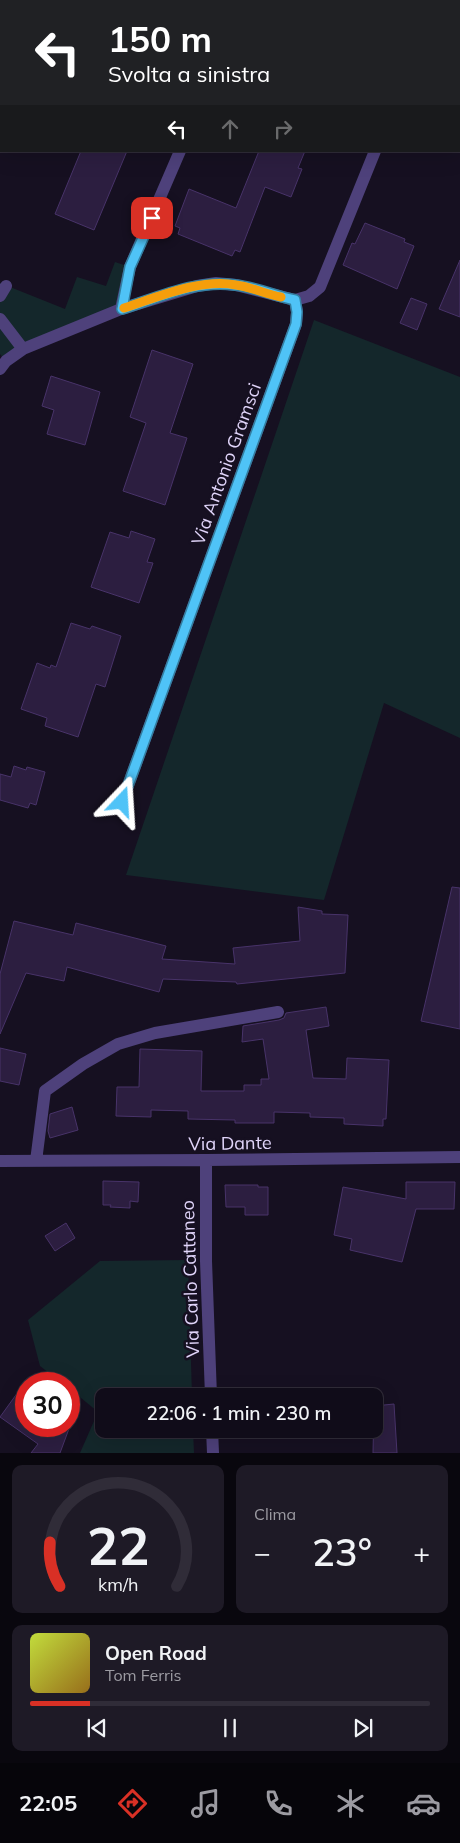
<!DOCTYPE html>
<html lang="it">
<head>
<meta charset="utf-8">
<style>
  :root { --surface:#100c19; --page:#1e1a26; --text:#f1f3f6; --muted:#9c9ba2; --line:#302c38; --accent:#d93025 }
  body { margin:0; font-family:Mulish,sans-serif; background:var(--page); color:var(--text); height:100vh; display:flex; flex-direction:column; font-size:19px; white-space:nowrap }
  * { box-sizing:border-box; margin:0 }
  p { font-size:16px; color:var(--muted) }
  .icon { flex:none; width:28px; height:28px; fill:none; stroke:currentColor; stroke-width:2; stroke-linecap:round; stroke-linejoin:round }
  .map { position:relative; height:1453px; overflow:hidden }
  .details { display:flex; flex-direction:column; gap:12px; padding:12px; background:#09070e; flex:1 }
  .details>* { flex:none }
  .guide { position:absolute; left:0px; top:0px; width:460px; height:152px; box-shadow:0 5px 20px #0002,0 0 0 1px var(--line); background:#202124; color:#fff; overflow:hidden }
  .speed { position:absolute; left:15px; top:1372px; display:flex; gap:10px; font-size:25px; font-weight:700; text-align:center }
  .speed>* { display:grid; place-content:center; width:65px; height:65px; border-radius:50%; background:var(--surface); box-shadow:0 5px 20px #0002,0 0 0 1px var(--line); line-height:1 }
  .speed .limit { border:8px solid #d22; background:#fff; color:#111 }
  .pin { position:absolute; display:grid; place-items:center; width:42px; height:42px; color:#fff; margin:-21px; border-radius:10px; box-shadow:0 2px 8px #0006 }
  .me { position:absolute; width:55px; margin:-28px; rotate:20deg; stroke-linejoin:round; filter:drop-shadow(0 0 4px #0008) }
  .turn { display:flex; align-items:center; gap:18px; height:105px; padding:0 25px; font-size:22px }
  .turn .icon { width:65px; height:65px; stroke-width:2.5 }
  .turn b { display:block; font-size:35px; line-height:42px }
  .lanes { display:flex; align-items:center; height:48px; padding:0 25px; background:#0003; justify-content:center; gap:25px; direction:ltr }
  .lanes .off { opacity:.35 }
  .big { font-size:38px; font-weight:600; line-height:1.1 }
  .details .tile { flex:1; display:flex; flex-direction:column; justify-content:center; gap:8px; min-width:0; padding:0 18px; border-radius:10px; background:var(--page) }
  .details .dial { align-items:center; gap:0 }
  .dial svg { height:130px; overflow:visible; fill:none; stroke:var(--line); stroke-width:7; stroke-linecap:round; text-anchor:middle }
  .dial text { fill:var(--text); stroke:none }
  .song { display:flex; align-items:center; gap:15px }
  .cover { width:60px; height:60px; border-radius:8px; background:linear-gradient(135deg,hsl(70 70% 55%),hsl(40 70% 35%)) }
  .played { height:5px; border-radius:2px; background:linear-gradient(90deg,var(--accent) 15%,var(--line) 15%) }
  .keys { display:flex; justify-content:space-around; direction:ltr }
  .heat { display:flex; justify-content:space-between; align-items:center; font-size:28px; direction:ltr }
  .details .tiles { flex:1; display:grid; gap:12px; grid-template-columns:1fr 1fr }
  .tile:last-child { grid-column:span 2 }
  .trip { position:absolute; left:95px; top:1388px; width:288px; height:50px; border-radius:10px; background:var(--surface); box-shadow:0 5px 20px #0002,0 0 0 1px var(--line); font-weight:600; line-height:50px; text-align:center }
  .menu { display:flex; height:80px; justify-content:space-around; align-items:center; background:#06050a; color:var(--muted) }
  .menu .icon { width:35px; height:35px }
  .menu .on { color:var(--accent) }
  .menu b { font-size:22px; color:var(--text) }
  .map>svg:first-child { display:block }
  .green { fill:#14272b }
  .building { fill:#2c1e40; stroke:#483369 }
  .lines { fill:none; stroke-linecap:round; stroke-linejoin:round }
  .minor { stroke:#4e417b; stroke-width:12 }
  .route-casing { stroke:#337fa1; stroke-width:12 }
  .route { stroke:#4fc3f7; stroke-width:9 }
  .slow { stroke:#f59e0b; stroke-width:9 }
  .labels { text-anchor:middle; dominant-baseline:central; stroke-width:5; stroke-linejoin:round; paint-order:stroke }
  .street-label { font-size:18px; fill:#e1d5fa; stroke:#161021 }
</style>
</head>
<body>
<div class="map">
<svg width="460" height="1453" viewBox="0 0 460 1453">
  <rect width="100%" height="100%" fill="#161021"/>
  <path class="green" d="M115,262l15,5 -9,42 -115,52 -6,-7v-71l65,26 12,-32 29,9z
    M314,320l146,57v361l-76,-35 -60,197 -198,-25z
    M188,1260l4,136h-88v33h89l1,24h-114l18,-41 -29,-24v-4h-6l-23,-18 -12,-46 72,-59z"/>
  <path class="building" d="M81,151h46l-33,79 -39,-16z
    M259,151h46l-7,17 4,1 -11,28 -26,-10 -25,65 -5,-2 -3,6 -54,-22 2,-6 -5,-2 14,-37 47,19z
    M365,223l40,16 -1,3 10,4 -17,43 -54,-24 9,-22 3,1z
    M460,260v57l-21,-8z
    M411,298l16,6 -10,26 -17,-7z
    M152,350l41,14 -23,69 17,5 -22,67 -42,-14 23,-68 -16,-6z
    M51,376l49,16 -15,53 -38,-11 7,-24 -12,-4z
    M131,531l24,8 -8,23 6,1 -14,40 -48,-16 19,-55 19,6z
    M71,623l19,6 2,-3 29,10 -16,51 -9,-3 -18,53 -33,-11 2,-8 -26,-9 16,-46 13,5 1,-3 5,2z
    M14,766l12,4 1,-3 18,5 -9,33 -6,-2 -2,5 -28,-8v-26l11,3z
    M452,887l8,1v141l-39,-8z
    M298,907l24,4v3l26,1 -3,58 -108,11 -1,-2 -73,-3 -4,13 -92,-25 -3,14 -38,-8 -26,61v-60l14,-53 59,14 3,-12 90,23 -4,13 73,5 -2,-16 67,-7z
    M326,1007l3,19 -23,4 7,48 33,1 1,-21 42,2 -3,59h-3v7l-39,-2v-6l-34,-1v-4l-36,-1v11h-39v-3l-47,-1v-8l-37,-1v7l-35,-1 1,-29h22l1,-38 62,2 -1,40h43v-6h17v-6h8l-6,-40 -21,3 1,-16 36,-6 5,-2 2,-5z
    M0,1048l26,6 -7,31 -19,-4z
    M72,1107l6,23 -28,8 -2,-7 2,-17z
    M103,1181l36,1 -1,20 -8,-1v7l-20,-1 1,-2h-8z
    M406,1182h49l-1,27h-38l-14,53 -52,-12 2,-11 -18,-4 9,-48 63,12z
    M225,1185h33v2h10v28h-23v-8h-19z
    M66,1223l9,15 -20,13 -10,-15z
    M26,1381v45h44l-10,27h-29l7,-9 -38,-27z
    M394,1404l3,49h-24l1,-47z"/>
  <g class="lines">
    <path class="minor" d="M244,1l1,-1
      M434,1l1,-1
      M0,296l6,-10
      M121,309l9,-42 50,-116
      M0,319l23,30
      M0,369l6,-8 17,-12 98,-40 76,-23 19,-3 20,2 59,15
      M122,802l174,-478 1,-12 -2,-12 14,-4 11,-9 55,-136
      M206,1160v101l5,135
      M0,1161l206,-1 254,-3
      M36,1161l9,-70 38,-27 35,-20 37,-11 123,-21
      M212,1429l1,24"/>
  </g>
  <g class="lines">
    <defs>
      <path id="route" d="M122,802l174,-478 1,-12 -2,-12c-20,-4 -40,-13 -60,-15 -38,-6 -78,13 -113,24l8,-42 22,-49"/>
    </defs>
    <use href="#route" class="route-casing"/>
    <use href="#route" class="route"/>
    <path class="slow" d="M124,308c34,-11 77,-30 112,-23 15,2 30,9 45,12"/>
  </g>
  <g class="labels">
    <g class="street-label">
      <text transform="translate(226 464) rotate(-70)">Via Antonio Gramsci</text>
      <text transform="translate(230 1143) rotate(-1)">Via Dante</text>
      <text transform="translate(190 1279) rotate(-92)">Via Carlo Cattaneo</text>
    </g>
  </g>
</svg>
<div class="speed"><div class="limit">30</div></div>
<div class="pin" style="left:152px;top:218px;background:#d93025"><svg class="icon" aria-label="arrive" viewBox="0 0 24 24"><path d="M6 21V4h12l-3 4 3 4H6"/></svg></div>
<svg class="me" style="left:122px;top:802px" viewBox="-20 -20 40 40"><path d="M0-17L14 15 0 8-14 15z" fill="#4fc3f7" stroke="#fff" stroke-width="4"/></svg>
<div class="trip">22:06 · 1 min · 230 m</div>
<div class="guide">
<div class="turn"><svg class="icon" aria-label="left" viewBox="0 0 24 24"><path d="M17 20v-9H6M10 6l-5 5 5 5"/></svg><div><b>150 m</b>Svolta a sinistra</div></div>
<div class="lanes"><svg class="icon" aria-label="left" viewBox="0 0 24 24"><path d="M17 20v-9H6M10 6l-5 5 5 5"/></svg><svg class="icon off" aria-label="ahead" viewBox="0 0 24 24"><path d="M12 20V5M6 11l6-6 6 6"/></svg><svg class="icon off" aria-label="right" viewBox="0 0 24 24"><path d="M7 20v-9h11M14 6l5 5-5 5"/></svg></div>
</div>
</div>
<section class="details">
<div class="tiles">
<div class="tile dial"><svg viewBox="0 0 100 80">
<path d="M14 69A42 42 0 1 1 86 69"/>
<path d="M14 69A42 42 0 0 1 8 42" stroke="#d93025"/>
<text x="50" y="56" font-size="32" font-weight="700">22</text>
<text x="50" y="72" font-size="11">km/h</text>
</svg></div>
<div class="tile"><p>Clima</p>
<div class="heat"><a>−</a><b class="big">23°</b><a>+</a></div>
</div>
<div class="tile">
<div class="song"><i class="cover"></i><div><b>Open Road</b><p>Tom Ferris</p></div></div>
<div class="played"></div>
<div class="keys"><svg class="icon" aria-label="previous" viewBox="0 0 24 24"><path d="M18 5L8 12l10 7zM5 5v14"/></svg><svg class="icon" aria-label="pause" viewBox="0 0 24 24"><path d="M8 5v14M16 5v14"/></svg><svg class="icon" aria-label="next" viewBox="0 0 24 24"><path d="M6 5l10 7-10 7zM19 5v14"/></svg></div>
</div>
</div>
</section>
<nav class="menu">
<b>22:05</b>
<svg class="icon on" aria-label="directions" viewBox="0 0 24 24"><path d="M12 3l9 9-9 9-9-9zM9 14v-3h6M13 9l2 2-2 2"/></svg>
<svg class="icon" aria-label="music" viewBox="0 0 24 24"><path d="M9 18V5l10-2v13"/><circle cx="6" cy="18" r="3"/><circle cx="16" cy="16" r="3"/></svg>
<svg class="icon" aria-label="phone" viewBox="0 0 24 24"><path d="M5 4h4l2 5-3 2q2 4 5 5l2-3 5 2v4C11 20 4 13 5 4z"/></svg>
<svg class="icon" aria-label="climate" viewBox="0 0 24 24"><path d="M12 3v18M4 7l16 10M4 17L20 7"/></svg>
<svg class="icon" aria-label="car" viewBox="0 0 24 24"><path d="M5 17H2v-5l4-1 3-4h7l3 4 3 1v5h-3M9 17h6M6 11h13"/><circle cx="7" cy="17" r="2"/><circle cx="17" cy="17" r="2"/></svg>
</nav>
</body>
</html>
